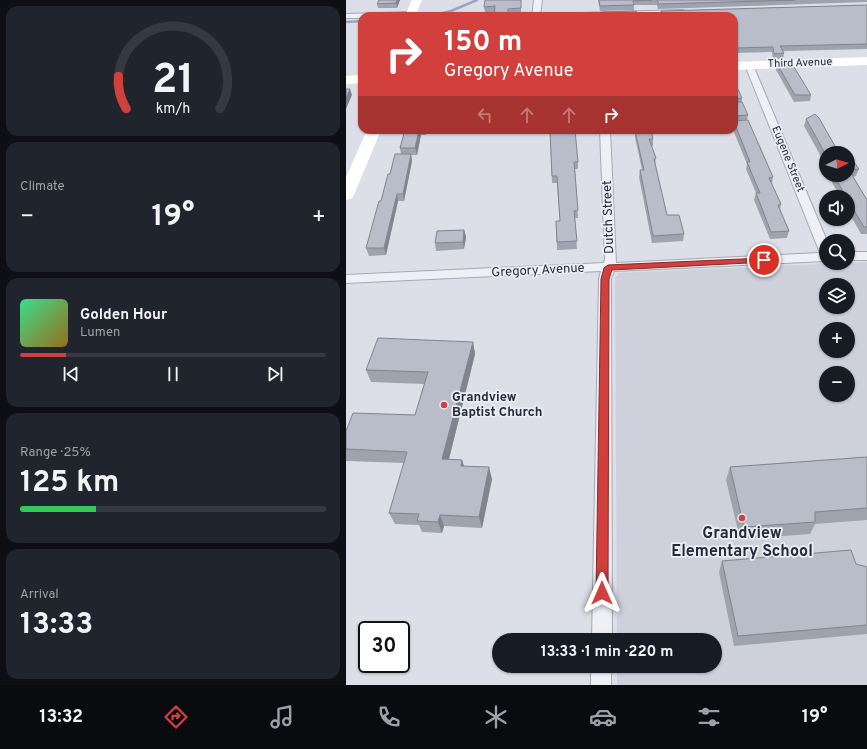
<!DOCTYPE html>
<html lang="en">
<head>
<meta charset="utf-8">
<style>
  :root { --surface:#171b24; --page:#20242c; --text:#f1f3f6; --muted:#9ea1a6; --line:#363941; --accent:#d1403d }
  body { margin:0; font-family:Overpass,sans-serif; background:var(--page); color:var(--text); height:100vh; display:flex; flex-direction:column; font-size:15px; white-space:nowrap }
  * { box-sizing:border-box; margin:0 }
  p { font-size:13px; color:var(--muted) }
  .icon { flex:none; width:22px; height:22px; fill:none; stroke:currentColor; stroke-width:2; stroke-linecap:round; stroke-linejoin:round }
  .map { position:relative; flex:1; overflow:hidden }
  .side { display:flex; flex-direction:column; gap:6px; padding:6px; background:#0d0f14; width:346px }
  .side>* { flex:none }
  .banner { position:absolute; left:12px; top:12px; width:380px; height:122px; border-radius:12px; box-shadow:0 1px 3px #0004; background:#d1403d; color:#fff; overflow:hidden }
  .needle { width:26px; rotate:85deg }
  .tools { position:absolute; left:473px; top:146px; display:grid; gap:8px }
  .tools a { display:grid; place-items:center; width:36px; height:36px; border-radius:50%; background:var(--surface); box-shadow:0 1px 3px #0004; font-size:20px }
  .speed { position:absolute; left:12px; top:621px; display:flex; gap:8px; font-size:20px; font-weight:700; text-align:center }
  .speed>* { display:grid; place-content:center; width:52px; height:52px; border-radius:50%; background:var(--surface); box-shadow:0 1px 3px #0004; line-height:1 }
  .speed .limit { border:2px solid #111; border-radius:6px; background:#fff; color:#111 }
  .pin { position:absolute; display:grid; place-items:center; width:34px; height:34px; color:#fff; margin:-17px; border:2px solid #fff; border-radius:50%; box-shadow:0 1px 4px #0007 }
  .me { position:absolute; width:44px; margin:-22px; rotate:0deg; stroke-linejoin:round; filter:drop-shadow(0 0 3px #0008) }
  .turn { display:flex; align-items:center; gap:14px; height:84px; padding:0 20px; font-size:18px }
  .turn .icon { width:52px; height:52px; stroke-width:2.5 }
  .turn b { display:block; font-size:28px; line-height:34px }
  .lanes { display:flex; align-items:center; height:38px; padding:0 20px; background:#0003; justify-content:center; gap:20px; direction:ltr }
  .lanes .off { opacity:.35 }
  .big { font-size:30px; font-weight:700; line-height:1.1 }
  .side .card { flex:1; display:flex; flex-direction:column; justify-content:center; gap:6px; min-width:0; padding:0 14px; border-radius:12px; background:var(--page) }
  .side .dial { align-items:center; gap:0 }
  .dial svg { height:104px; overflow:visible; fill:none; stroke:var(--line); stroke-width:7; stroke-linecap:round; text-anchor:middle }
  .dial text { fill:var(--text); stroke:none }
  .song { display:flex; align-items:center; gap:12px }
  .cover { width:48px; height:48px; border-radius:6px; background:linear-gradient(135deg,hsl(150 70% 55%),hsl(40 70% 35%)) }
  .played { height:4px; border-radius:2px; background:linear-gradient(90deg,var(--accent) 15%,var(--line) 15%) }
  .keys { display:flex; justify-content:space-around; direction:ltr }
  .heat { display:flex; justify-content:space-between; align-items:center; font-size:22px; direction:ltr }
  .charge { height:6px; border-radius:3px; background:linear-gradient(90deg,#34c759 25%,var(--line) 0) }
  .trip { position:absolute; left:146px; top:633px; width:230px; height:40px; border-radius:20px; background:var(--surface); box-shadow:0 1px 3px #0004; font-weight:700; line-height:40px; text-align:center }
  .dock { display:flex; height:64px; justify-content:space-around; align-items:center; background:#090b0e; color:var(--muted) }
  .dock .icon { width:28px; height:28px }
  .dock .selected { color:var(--accent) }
  .dock b { font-size:18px; color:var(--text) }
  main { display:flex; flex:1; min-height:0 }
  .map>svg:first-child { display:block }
  .built { fill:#ced1dc; fill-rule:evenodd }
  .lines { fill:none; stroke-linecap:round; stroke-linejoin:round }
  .stream { stroke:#96a6c8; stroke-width:2.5 }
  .street-casing { stroke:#a5a9b4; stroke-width:2 }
  .street { fill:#eff0f5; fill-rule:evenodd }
  .secondary { fill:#fff; fill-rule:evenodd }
  .wall { fill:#9fa3ae }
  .shaded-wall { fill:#82848d }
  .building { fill:#b9bdca; stroke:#82848d }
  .route { fill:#d1403d; stroke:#882a28 }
  .poi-dot { fill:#d1403d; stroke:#eceef5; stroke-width:1.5 }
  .labels { text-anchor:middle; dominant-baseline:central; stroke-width:3.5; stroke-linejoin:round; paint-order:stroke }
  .far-street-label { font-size:11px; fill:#262a3d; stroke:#eceef5 }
  .street-label { font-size:13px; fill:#262a3d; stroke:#eceef5 }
  .poi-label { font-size:13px; font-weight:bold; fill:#262a3d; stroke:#eceef5; text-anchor:start }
  .near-poi-label { font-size:16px; font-weight:bold; fill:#262a3d; stroke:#eceef5 }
</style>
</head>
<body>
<main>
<section class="side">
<div class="card dial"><svg viewBox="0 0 100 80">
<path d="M14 69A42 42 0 1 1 86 69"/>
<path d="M14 69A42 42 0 0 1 8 44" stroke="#d1403d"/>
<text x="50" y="56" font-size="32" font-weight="700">21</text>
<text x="50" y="72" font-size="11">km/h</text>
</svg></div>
<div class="card"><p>Climate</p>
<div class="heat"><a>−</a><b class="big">19°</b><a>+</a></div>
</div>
<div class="card">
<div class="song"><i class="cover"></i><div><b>Golden Hour</b><p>Lumen</p></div></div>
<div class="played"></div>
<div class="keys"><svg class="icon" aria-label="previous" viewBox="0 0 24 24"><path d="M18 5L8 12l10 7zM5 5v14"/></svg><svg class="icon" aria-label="pause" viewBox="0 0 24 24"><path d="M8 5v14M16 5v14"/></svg><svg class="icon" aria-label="next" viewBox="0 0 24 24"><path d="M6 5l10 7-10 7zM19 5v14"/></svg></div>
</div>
<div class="card"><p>Range · 25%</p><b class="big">125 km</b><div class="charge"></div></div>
<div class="card"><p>Arrival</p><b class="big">13:33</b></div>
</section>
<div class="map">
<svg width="521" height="685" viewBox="0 0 521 685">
  <rect width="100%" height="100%" fill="#dcdfe7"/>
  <path class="built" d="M521,262v423h-250v-19h98v-26h-98l-2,-362 4,-5zM480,285h22v22h-22zM480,329h22v22h-22zM480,373h22v22h-22z"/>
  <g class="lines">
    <path class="stream" d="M84,16l21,-5 26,-11
      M0,22l16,-1"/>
    <defs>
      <path id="street" d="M188,0h8l-2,16h-8z
        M335,10h3v4l-62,2h-78l4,-2z
        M65,12l4,2 -1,2h-52v2h-16v-4z
        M403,62l4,3 74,176 -1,20 -212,10 -3,8 1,361h-20l7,-361 2,-8 -255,12v-8l258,-12 1,-4 -5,-129h10l6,133 204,-10 -75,-188z
        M502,252h19v8h-19z
        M245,666h20v19h-20z"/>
    </defs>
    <use href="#street" class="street-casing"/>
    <use href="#street" class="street"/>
    <path class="secondary" d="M66,0h10l-7,16h-10z
      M521,57v8l-133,5v-8z
      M16,75v8l-16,1v-8z
      M21,130h14l-27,65 -2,3 -6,2v-23z"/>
  </g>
  <path class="wall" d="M54,0l-3,8h-19l-1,-4z
    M175,0v14h-12l-15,-2h-9l-1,-5z
    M252,0h269v2l-209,7 -1,-4h-23v5l-34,1z
    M521,5v44l-84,2 1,2 -1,6h-10l-1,-7 -38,1v-37h-73v-5z
    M431,64l11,3 23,28 -1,6 -16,1 -18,-32z
    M388,81l8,17v4l6,13 -1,5 26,57 -1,7 9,20 -1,6 9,21 -2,7 -17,1 -16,-39 2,-7 -10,-24 1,-5 -14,-34h1z
    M460,119l20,34v19l-3,-6 1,-4 -20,-36z
    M59,130h22l-1,5h-5l-4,20h-6l1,6 -8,40h-6l-12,54 -17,1 -3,-8 15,-47 9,-27 11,-20 -1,-6z
    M289,130h16l2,9v7h-2l5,12 -1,6 12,51 17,19 -1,7 -31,2 -13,-66 1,-7h2l-7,-33z
    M213,131l19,31v7h-3l3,49h-3l2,31 -20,1 -1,-29h4l-3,-38h-5l-2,-51z
    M502,158l11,11 -3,7 -3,1 14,23v34h-6l-13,-23v-14h-8l-12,-22h20z
    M118,230l2,7 -2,12 -28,2 -1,-8z
    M127,342l2,12 -26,105 13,1 2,7 28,12 -10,49 -38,-2 -2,7 -20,-1 -3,-7 -24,-1 -6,-11 15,-50 -58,-2v-30l69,-16 9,-31 -53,-2 -5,-12z
    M521,457v63l-52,4 -5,10 -70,5 -14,-59 4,-13z
    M376,561l134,3 11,3v67l-133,12 -15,-74z"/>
  <path class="shaded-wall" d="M51,0h3l-3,8 -1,-5z
    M4,89l2,6 -6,14v-11z
    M73,130h1l1,5 -4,20 -2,-7z
    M65,154l1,7 -8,40 -1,-7z
    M51,194l1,7 -12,54 -2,-7z
    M118,230l2,7 -2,12 -1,-7z
    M127,342l2,12 -29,117 -4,-12z
    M116,460l4,12 -5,-6z
    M143,467l3,12 -10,49 -3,-11z
    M94,515l4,11 -2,7 -4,-11z"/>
  <path class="building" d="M33,0h18l-1,3 -19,1z
    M139,0h36v8l-13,1v7h-14l1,-10 -11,1z
    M253,0h53l-19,1 1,4 -34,1z
    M311,0h138l-136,4z
    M521,5v39l-87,2 4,7 -10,1 -1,-7 -39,1v-32h-71l-2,-5z
    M290,11l2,5h-35l-1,-4z
    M94,15h15l-1,1h-14z
    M442,63v4h6l17,28h-16l-18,-31z
    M388,81l8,17 -8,1z
    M0,89h4l-4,9z
    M388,102h8l6,13 -14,1z
    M469,114l4,4 20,35h-13v2l-20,-36z
    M402,120l25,57 -4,1 12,26 -3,1 11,26 -18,1 -15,-39h4l-13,-31h3l-16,-40v-1z
    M59,130h14l-4,18h-15z
    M213,130h16l3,32h-4l4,48 -4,1 3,30 -20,1 -1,-21h4l-3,-45h-5l-2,-44 9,-1z
    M291,130h14l2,9h-4l7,19 -2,1 13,56h12l5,19 -31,2 -13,-66h4l-9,-39z
    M49,154h16l-8,40h-6l-13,54h-18l13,-47h2l7,-27h2z
    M502,158h3l8,11 -10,1 18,30v27h-3l-16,-27v-3h-2l-12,-22h14z
    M118,230l-1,12 -28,1 2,-12z
    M32,338l95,4 -31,117 20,1 -1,6 28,1 -10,50 -39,-2 -2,7 -21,-1 2,-7 -30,-1 18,-61 -61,-3v-18l7,-18 62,2 13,-43 -62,-2z
    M521,457v51l-52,4v10l-71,5 -14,-60z
    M505,550l5,14 11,3v58l-129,11 -16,-75z"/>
  <path class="route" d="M418,258l4,2 -1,2 -155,8 -3,9 -1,314 -2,4 -4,2 -4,-2 -2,-4 5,-314 3,-11 4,-3z"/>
  <g class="poi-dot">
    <circle cx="98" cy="405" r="4"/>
    <circle cx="396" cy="518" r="4"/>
  </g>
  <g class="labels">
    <g class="far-street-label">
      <text transform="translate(454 63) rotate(-2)">Third Avenue</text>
      <text transform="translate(442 159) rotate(68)">Eugene Street</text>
    </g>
    <g class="street-label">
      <text transform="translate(263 217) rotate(-92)">Dutch Street</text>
      <text transform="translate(192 271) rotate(-3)">Gregory Avenue</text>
    </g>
    <g class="poi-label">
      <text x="106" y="398">Grandview<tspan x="106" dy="15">Baptist Church</tspan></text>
    </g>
    <g class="near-poi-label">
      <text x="396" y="534">Grandview<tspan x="396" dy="18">Elementary School</tspan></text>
    </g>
  </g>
</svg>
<div class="tools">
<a><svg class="needle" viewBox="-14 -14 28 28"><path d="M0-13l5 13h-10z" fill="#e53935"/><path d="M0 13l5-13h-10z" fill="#9ea1a6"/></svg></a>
<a><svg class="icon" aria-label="sound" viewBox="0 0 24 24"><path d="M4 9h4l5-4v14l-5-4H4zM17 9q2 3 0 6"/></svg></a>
<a><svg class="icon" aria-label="search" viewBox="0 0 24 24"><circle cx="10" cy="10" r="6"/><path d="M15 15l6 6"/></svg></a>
<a><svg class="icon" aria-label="layers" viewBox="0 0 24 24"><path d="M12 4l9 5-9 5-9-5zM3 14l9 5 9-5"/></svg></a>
<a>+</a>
<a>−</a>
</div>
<div class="speed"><div class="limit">30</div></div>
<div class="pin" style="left:418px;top:260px;background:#d93025"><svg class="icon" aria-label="arrive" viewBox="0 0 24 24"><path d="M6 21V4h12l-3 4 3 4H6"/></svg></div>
<svg class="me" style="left:256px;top:593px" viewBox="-20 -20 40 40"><path d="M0-17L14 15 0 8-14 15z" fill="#d1403d" stroke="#fff" stroke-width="4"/></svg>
<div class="trip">13:33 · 1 min · 220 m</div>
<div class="banner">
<div class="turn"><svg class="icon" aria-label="right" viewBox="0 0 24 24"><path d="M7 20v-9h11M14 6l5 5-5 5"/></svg><div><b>150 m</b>Gregory Avenue</div></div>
<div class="lanes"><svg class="icon off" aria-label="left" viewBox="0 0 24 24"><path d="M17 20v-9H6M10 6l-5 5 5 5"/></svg><svg class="icon off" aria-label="ahead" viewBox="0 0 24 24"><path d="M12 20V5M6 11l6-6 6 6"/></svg><svg class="icon off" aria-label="ahead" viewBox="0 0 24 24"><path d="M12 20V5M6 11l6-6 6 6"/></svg><svg class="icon" aria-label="right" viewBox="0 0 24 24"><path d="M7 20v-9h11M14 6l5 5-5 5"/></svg></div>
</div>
</div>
</main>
<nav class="dock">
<b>13:32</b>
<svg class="icon selected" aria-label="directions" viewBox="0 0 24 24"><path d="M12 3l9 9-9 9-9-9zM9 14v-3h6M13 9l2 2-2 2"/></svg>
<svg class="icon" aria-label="music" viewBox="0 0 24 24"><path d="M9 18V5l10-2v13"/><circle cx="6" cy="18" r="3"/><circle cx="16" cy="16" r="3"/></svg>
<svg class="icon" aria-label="phone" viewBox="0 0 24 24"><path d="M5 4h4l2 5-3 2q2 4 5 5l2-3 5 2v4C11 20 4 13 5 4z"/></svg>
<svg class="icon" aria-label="climate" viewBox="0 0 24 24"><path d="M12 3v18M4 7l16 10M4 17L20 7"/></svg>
<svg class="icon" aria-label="car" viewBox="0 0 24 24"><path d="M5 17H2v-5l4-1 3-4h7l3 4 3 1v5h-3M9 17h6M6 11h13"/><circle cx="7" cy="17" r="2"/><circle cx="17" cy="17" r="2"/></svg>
<svg class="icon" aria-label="filters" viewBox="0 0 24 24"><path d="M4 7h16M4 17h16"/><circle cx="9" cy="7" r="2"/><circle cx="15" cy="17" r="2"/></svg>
<b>19°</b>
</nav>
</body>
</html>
